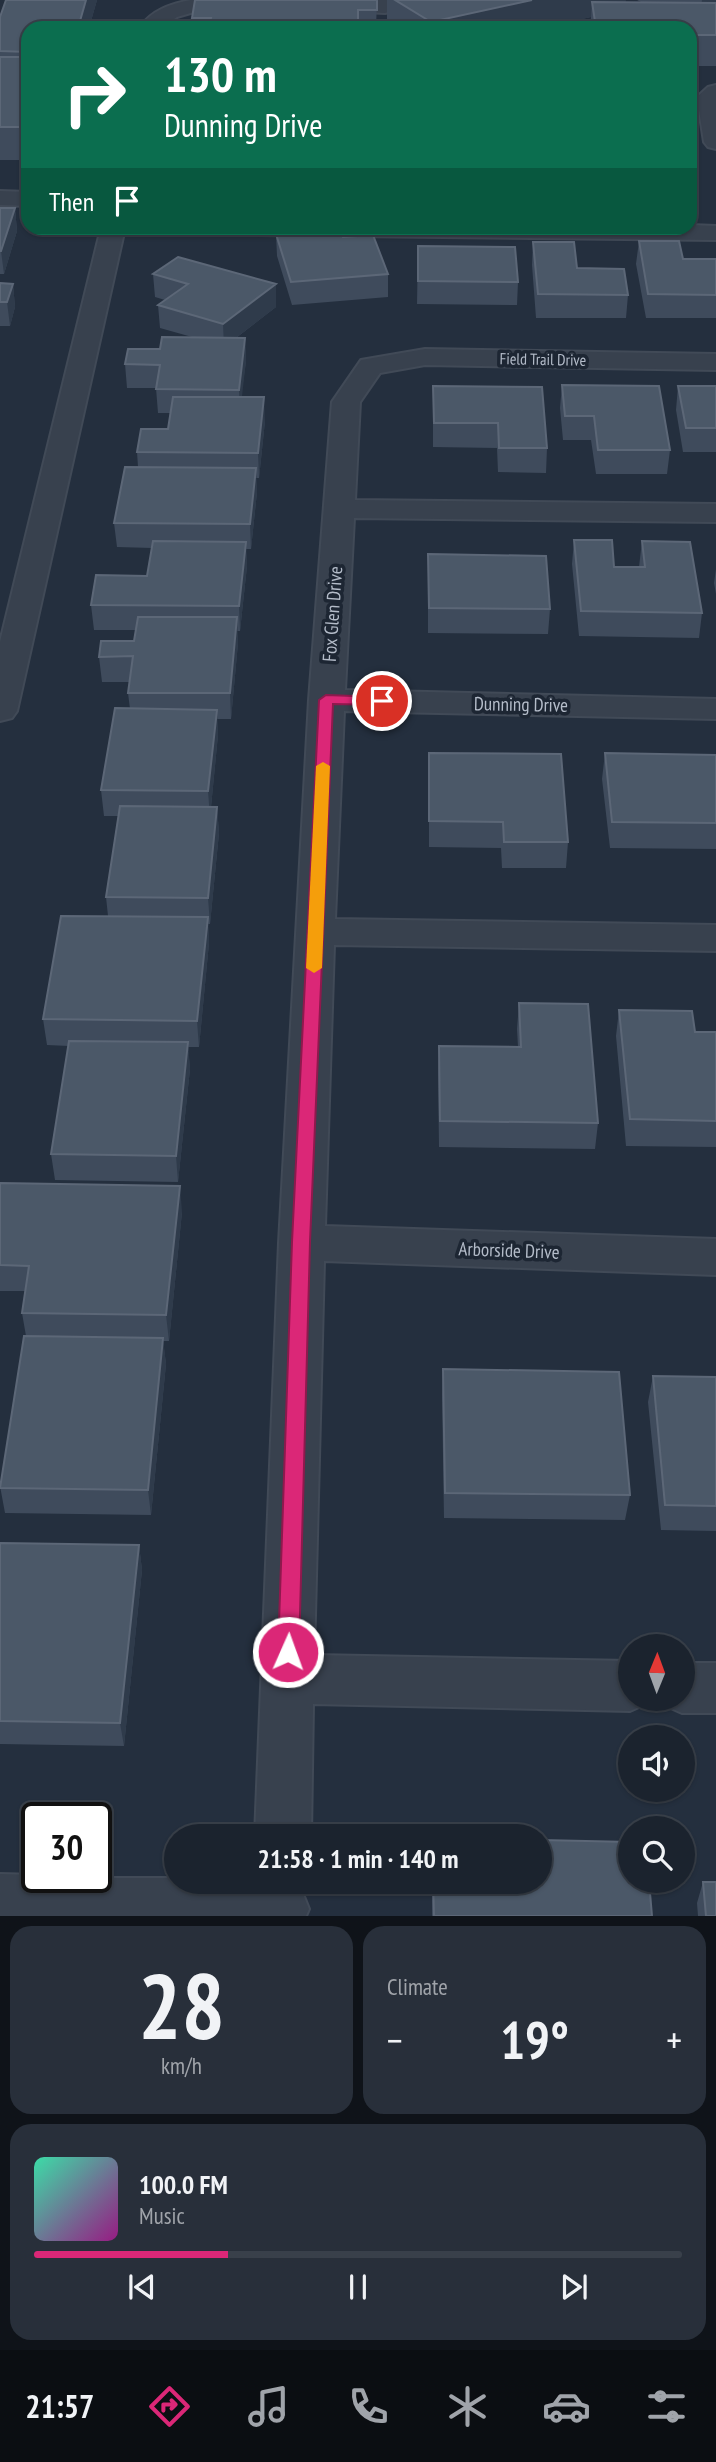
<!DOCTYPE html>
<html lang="en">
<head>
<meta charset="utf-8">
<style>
  :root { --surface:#1b232e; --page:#282f3a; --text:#f1f3f6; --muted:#a0a4aa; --line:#39404a; --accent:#db2777 }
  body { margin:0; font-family:"PT Sans Narrow",sans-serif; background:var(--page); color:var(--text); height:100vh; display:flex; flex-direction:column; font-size:26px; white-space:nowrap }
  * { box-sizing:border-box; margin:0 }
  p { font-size:23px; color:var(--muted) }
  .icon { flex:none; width:38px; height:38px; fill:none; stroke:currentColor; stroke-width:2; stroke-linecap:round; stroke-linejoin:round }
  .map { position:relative; height:1916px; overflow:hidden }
  .drawer { display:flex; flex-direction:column; gap:10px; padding:10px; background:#0f1319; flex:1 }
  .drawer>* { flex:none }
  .banner { position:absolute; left:21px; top:21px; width:676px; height:214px; border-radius:21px; box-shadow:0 2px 5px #0004,0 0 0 2px var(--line); background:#0b6e4f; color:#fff; overflow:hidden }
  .needle { width:46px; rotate:1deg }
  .tools { position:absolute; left:618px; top:1634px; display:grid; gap:14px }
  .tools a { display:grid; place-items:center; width:77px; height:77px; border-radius:50%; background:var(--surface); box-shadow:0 2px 5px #0004,0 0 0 2px var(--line); font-size:35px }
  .speed { position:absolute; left:21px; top:1802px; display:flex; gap:14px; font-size:35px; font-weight:700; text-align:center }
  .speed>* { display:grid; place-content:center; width:91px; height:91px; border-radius:50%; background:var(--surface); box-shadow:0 2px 5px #0004,0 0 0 2px var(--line); line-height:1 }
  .speed .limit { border:4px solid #111; border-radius:10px; background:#fff; color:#111 }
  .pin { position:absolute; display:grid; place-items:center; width:60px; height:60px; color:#fff; margin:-30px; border:4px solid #fff; border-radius:50%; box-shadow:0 2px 7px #0007 }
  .me { position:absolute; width:77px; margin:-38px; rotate:2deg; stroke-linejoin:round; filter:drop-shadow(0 0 5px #0008) }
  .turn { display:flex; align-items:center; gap:24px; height:147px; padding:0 28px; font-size:32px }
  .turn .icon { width:91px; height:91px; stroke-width:2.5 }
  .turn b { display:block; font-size:49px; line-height:60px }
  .then { display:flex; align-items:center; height:66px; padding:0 28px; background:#0003; gap:14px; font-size:26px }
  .big { font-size:52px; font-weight:600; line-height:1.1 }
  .drawer .widget { flex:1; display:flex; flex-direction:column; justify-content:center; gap:10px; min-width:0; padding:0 24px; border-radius:21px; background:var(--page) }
  .drawer .dial { align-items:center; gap:0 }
  .dial b { font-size:91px; line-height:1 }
  .song { display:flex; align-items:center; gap:21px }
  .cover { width:84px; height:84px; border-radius:10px; background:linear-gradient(135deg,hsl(160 70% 55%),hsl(310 70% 35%)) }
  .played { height:7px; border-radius:4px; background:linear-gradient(90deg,var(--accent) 30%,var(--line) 30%) }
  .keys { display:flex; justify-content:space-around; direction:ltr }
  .heat { display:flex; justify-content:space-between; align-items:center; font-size:38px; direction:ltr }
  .drawer .tiles { flex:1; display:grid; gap:10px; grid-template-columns:1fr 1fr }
  .widget:last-child { grid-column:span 2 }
  .trip { position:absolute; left:164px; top:1824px; width:388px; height:70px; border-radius:35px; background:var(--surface); box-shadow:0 2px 5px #0004,0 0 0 2px var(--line); font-weight:600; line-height:70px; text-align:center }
  .tabs { display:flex; height:112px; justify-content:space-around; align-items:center; background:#0b0e12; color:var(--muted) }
  .tabs .icon { width:49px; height:49px }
  .tabs .on { color:var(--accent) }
  .tabs b { font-size:32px; color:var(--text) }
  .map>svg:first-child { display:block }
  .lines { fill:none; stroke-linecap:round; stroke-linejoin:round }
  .minor-casing { stroke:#414a57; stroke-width:4 }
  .minor { fill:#38414e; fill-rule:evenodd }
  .wall { fill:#3f4b5c }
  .shaded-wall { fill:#2f3b4b }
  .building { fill:#4b5868; stroke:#5c6777; stroke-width:2 }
  .route { fill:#db2777; stroke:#8e194d; stroke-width:2 }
  .slow { fill:#f59e0b }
  .labels { text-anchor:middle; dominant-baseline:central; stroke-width:7; stroke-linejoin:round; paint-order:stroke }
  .far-street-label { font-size:16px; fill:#b4bcc9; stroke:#1d2633 }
  .street-label { font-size:19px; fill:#b4bcc9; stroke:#1d2633 }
</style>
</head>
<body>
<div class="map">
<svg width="716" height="1916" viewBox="0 0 716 1916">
  <rect width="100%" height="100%" fill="#242f3e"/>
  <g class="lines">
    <defs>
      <path id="minor" d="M191,0h64l3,4 -3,4 -7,2 -54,2 -17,5 -16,11h-22c13,-18 31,-24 52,-28z
        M324,0h99l-3,4 -35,9 -67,-3 -3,-4 3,-4z
        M716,85v64l-8,-2 -4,-5 -7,-45 11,-10z
        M0,191l28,1v14l-28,-1z
        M690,225l26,1v14l-458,-5 -9,-2 -3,-5h444z
        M101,228h24l-108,483 -5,7 -12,3v-79z
        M425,349l291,5v16l-291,-5 -45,8 -20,29 -5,98 361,4v18l-362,-4 -9,172 371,9v20l-372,-8 -9,208 381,6v26l-382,-6 -9,281 391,13v36l-392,-14 -10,394 316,6v38h20l-2,4 -18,8 -317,-7 -2,132h-56l24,-593 30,-543 23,-298 29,-42z
        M682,1663h34v50h-34l-18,-8 -3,-6h21z
        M0,1874l37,1v3h140v3h105l19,8 8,20 -3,7h-306z"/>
    </defs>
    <use href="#minor" class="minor-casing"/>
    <use href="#minor" class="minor"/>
  </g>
  <path class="wall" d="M6,0h91l-8,28h-61v132h-28v-143z
    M377,0l-1,28h-184v-10z
    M387,0h238v3h18l-6,-3h79v66h-26v-38h-100l1,-11 -50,11h-150l-4,-3z
    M0,208h15l2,23 -13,43h-4z
    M276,234l67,3 45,37v23l-96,8 -15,-49z
    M639,241l44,18h33v59h-70l-10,-54z
    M533,242l44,26 51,27 -2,23h-90l-4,-53z
    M418,246l100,36 -1,23 -100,-1z
    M153,274l123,10v23l-40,31h9l1,23 -5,36 24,24 -6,57h-3l1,14 -6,57h-5l1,17 -7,65h-3l1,12 -7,76h-14l1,16 -7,72h6l2,26 -9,91h-2l1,19 -10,104h-11l2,22 -12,113 -123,-2 -4,-26 18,-108 -22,-1 -4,-26 65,-103 -2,-19 12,-81h-14l-3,-26 29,-81 -2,-16 2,-11h-28l-3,-25 35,-16 2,-11h-42l-3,-25 56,-29 5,-28 -35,-1 -3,-24 24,-56 -1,-15 31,-23 2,-16h-12l-2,-25h-29l-2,-24 35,-15 32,-12 -32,-9 -2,-23 7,-5 -10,-3z
    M13,284l2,23 -5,19h-10v-24z
    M562,385l108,65 -3,24h-71l-5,-34h-28l-3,-32z
    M433,386l114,62 -1,25 -48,-1 -1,-24 -64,-1z
    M678,386h38v66h-33l-7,-42z
    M574,540l40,27h25l3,-26 60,72 -3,25 -120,-2 -7,-72z
    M428,554l122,55 -2,25 -120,-1z
    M716,569v25l-2,-11z
    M429,753l139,89 -2,26h-64l-1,-20 -72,-1z
    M605,753l111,2v94l-106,-1 -8,-69z
    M519,1003l79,120 -3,26 -156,-2 -1,-75 1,-26 79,1 -1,-18z
    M619,1010l76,22h21v115l-90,-1 -10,-110z
    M0,1183l182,29 -13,129h-6l3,23 -15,151 -146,-2 -5,-27 26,-150 -4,-23 3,-22h-25z
    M443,1369l187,126 -5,25 -181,-2 -2,-123z
    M653,1376l63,1v154l-55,-1 -13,-128z
    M0,1543l139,2 3,25 -18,176 -124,-2z
    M432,1881h109l111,35h-220z
    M703,1882l13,34h-18l-1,-13z"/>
  <path class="shaded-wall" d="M86,0h11l-8,28h-11z
    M532,0h94l-1,9 -33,-7 -1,15 -50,11h-110v-6z
    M702,0h14v21l-17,4z
    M15,208l2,23 -13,43 -3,-23z
    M13,284l2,23 -5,19 -3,-24z
    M276,284v23l-52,40 -1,-23z
    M245,338l1,23 -6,53 -1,-24z
    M264,397l1,24 -6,57 -1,-25z
    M256,468l1,24 -6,57 -1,-25z
    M246,542l1,24 -7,65 -1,-25z
    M237,617l1,26 -7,76 -1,-26z
    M217,710l1,25 -8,82 -2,-26z
    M217,807l2,26 -9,91 -2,-26z
    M208,917l1,26 -10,104 -2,-26z
    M188,1042l2,27 -12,113 -2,-26z
    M180,1186l2,26 -13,129 -3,-26z
    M163,1338l3,26 -15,151 -3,-25z
    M139,1545l3,25 -18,176 -4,-23z"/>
  <path class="building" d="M6,0h80l-8,28h-50v24l-28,-1v-34z
    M195,0h182v10h-19v12h-148l1,-4h-19z
    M395,0h137l-101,22z
    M592,2l124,1v32h-26v-7h-94z
    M0,57h28v70h-28z
    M0,208h15l-14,43h-1z
    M340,229l3,8 30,-2 15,39 -97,8 -15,-48z
    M639,241h40l4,18h33v36l-68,-1z
    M533,242h41l3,26 47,1 4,26 -90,-1z
    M418,246l97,1 3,35 -100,-1z
    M178,257l98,27 -53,40 -65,-19 30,-21 -35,-10z
    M0,283l13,1 -6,18h-7z
    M162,337l83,1 -6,52 -83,-1 4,-24 -35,-1 3,-15h32z
    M562,385l97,1 11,64h-72l-4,-34h-29z
    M433,386l109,1 5,61h-48l-1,-25h-64z
    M678,386h38v42h-30z
    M173,397h91l-6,56 -121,-1 4,-23h27z
    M125,467l131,1 -6,56 -136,-1z
    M574,540h38l2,27h31l-3,-26 48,1 12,71 -121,-2z
    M153,541l93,1 -7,64 -148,-1 5,-30 51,1z
    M428,554l118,2 4,53 -121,-1z
    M138,617h99l-7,76h-102l5,-37 -34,1 2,-16h33z
    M115,708l102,2 -9,81 -107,-1z
    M429,753l132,1 7,88h-64l-1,-20 -74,-1z
    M605,753l111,2v68l-104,-1z
    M120,806l97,1 -9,91 -102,-1z
    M61,916l147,1 -11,104 -154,-2z
    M519,1003l69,1 10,119 -158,-2 -1,-75 82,1z
    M619,1010l73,1 3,21h21v89l-86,-2z
    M69,1041l119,1 -12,114 -125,-2z
    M0,1183l180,3 -14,129 -144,-2 7,-47 -29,-1z
    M24,1336l139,2 -15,152 -148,-2z
    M443,1369l176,3 11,123 -185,-2z
    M653,1376l63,1v129l-51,-1z
    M0,1543l139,2 -19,178 -120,-2z
    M541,1840l89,2v39h19l3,35h-218l-1,-35h108z
    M703,1882h13v34h-10z"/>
  <path class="route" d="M326,695l56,2 7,4 -7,4 -49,-1 -23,538 -11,410 -3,7 -8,3 -7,-3 -3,-7 14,-410 27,-542z"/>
  <path class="slow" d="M323,762l7,4 -8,202 -8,5 -8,-5 10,-202z"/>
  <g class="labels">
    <g class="far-street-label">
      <text transform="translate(543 359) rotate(1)">Field Trail Drive</text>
    </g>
    <g class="street-label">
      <text transform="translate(332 614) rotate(-86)">Fox Glen Drive</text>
      <text transform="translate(521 704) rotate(1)">Dunning Drive</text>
      <text transform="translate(509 1250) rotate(2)">Arborside Drive</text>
    </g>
  </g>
</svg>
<div class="tools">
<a><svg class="needle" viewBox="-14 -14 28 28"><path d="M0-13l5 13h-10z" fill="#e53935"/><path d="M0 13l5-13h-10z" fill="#a0a4aa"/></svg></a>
<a><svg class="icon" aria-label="sound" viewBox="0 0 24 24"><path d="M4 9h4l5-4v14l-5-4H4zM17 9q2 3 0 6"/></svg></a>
<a><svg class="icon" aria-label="search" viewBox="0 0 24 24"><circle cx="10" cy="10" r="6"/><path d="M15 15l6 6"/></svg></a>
</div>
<div class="speed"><div class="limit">30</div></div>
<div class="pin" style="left:382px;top:701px;background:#d93025"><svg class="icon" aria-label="arrive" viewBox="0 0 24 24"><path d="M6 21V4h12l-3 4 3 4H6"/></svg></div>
<svg class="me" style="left:288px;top:1652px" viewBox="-20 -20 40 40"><circle r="17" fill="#db2777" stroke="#fff" stroke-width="3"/><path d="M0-11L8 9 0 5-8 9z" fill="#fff"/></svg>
<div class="trip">21:58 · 1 min · 140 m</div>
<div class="banner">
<div class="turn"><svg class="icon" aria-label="right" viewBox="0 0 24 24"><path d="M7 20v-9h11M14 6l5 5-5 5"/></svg><div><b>130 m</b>Dunning Drive</div></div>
<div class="then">Then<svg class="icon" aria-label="arrive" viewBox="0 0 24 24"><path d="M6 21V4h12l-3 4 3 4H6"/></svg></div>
</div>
</div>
<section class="drawer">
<div class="tiles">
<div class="widget dial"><b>28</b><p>km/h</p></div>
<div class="widget"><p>Climate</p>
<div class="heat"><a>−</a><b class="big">19°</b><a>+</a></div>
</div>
<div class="widget">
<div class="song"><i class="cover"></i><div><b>100.0 FM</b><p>Music</p></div></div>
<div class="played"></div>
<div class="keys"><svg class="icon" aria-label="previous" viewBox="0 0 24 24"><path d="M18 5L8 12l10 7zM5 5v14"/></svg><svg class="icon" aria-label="pause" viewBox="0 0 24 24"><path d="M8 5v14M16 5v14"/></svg><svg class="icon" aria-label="next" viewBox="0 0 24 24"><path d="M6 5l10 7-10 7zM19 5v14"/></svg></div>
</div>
</div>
</section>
<nav class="tabs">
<b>21:57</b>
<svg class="icon on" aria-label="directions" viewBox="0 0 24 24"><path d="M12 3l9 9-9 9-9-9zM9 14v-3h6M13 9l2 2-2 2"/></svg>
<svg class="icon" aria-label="music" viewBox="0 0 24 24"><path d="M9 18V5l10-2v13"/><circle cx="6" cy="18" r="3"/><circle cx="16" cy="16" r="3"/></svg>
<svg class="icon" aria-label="phone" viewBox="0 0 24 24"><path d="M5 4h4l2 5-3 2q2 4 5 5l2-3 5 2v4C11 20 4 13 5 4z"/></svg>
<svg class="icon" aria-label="climate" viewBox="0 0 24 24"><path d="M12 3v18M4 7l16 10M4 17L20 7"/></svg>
<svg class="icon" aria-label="car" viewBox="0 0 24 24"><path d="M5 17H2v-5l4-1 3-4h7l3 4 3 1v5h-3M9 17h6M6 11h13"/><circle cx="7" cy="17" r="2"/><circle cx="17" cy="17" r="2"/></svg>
<svg class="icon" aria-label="filters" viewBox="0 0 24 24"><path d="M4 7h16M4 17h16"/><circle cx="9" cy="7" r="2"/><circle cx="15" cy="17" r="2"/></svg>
</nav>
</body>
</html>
